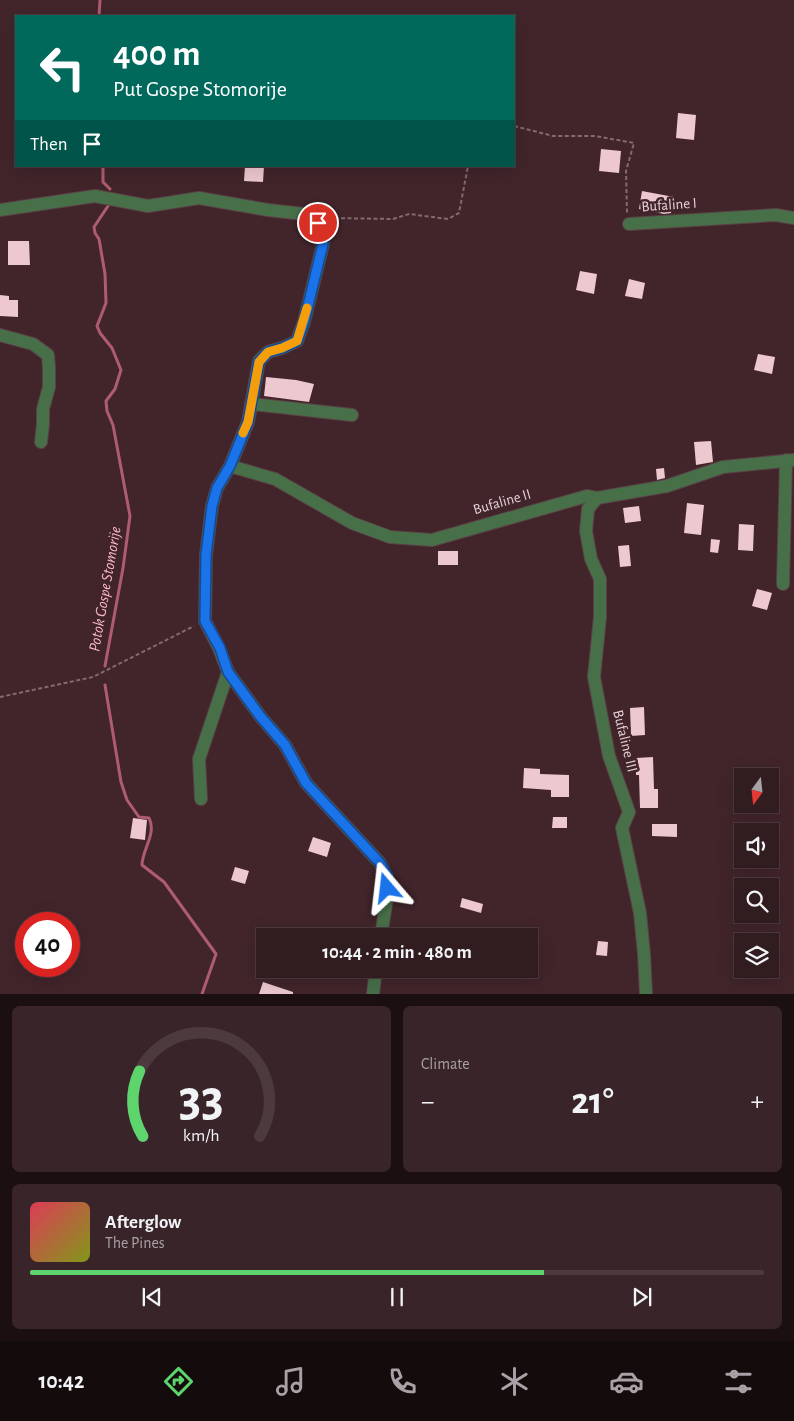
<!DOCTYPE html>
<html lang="en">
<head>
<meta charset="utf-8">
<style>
  :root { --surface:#311c20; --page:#392529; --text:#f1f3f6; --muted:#a8a1a5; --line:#4c3a3e; --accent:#5ed56c }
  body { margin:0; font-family:"Alegreya Sans",sans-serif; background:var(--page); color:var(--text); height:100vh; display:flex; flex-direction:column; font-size:19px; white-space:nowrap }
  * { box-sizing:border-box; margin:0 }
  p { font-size:16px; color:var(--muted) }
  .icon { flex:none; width:28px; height:28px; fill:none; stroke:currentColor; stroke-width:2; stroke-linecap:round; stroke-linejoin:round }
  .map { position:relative; height:994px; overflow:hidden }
  .drawer { display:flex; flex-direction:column; gap:12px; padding:12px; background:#1b0f12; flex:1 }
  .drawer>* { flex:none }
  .banner { position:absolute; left:15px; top:15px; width:500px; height:152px; border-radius:0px; box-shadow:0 5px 20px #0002,0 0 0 1px var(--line); background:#00695c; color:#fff; overflow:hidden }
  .needle { width:32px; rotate:195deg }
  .tools { position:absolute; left:734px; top:768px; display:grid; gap:10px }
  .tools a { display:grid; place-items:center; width:45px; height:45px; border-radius:0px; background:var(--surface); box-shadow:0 5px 20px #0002,0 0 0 1px var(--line); font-size:25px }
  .speed { position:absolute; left:15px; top:912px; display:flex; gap:10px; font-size:25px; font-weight:700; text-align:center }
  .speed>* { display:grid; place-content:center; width:65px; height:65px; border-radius:50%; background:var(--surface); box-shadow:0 5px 20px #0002,0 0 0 1px var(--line); line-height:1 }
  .speed .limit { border:8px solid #d22; background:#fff; color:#111 }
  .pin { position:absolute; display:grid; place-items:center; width:42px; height:42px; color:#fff; margin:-21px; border:2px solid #fff; border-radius:50%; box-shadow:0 1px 5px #0007 }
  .me { position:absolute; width:55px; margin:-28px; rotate:343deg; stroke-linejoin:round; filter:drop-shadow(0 0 4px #0008) }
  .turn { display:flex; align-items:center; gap:18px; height:105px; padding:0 15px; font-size:22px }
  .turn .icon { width:65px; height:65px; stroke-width:2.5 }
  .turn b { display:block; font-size:35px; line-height:42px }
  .then { display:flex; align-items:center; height:48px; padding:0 15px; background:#0003; gap:10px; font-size:19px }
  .big { font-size:38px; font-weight:600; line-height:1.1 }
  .drawer .widget { flex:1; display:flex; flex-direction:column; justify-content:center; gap:8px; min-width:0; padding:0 18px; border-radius:8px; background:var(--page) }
  .drawer .dial { align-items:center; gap:0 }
  .dial svg { height:130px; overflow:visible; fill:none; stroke:var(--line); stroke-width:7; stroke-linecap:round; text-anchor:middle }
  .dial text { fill:var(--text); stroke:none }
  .song { display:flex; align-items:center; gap:15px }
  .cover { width:60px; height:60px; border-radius:8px; background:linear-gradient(135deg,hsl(350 70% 55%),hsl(70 70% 35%)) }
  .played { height:5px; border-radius:2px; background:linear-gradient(90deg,var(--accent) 70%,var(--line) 70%) }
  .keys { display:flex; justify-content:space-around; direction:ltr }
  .heat { display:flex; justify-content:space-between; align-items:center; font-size:28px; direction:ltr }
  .drawer .tiles { flex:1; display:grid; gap:12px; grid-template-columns:1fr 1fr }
  .widget:last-child { grid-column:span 2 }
  .trip { position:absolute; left:256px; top:928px; width:282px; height:50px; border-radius:0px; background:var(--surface); box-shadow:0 5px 20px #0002,0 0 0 1px var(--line); font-weight:600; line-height:50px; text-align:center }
  .tabs { display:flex; height:80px; justify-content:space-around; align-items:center; background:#140b0d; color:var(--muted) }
  .tabs .icon { width:35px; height:35px }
  .tabs .selected { color:var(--accent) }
  .tabs b { font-size:22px; color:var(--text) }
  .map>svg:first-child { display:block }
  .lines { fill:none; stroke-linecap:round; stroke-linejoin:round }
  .stream { stroke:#af5c71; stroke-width:3 }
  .building { fill:#edc8cf }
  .minor-casing { stroke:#5b4146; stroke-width:14 }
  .path { stroke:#836a6f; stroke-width:2; stroke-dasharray:4 2.5; stroke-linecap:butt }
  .minor { stroke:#477049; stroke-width:12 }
  .route-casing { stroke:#114b97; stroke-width:12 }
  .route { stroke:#1a73e8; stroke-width:9 }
  .slow { stroke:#f59e0b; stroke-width:9 }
  .labels { text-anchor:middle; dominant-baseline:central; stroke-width:5; stroke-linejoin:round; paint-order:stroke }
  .street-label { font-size:15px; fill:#e5d1d5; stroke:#41252b }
  .water-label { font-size:16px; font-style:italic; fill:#feb8c7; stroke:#41252b }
</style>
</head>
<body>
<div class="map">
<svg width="794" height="994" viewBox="0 0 794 994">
  <rect width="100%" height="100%" fill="#41252b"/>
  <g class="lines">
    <path class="stream" d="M99,16l1,-16
      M103,166v16l7,7
      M105,666l18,-98 7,-52 -17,-91 -6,-14 -1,-10 9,-12 6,-19 -9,-22 -12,-15 -3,-7 9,-23 -1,-29 -6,-35 -4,-6 -1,-6 14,-21
      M105,685l16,97 6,18 12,17 10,1c8,15 -7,32 -7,47l22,17 52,72 -14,40"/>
  </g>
  <path class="building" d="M678,113l18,2 -2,25 -18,-2z
    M601,149l20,2 -2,22 -20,-2z
    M245,166h19l-1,16 -19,-1z
    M642,191l32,6 -3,16 -7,1 -25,-5z
    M8,241h21l1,24h-22z
    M580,271l17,3 -3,20 -18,-4z
    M629,279l16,4 -3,16 -17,-3z
    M0,295l9,1v4h9v17l-18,-1z
    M758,354l17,3 -3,17 -18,-4z
    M266,377l30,3 18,4 -5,18 -45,-6z
    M711,441l2,21 -17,3 -2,-23z
    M664,468l1,10 -8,2 -1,-11z
    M687,503l17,2 -3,30 -17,-2z
    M639,506l2,15 -16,2 -2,-15z
    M739,524l15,1 -1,26 -15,-1z
    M711,539l9,1 -2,13 -8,-1z
    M629,545l2,21 -11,1 -2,-21z
    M438,551h20v14h-20z
    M757,589l15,4 -5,17 -15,-4z
    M644,707l1,28 -14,1 -1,-28z
    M653,757l1,32h4v19h-18l-1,-33h-3v-17z
    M524,768l16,1v5l29,1v22h-18v-7l-28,-2z
    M553,817h14v11h-15z
    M133,818l14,2 -2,20 -15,-2z
    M652,824h25v13l-25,-1z
    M313,837l18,6 -4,14 -19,-6z
    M235,867l14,4 -4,13 -14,-4z
    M462,898l21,6 -2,9 -21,-6z
    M598,941l10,1 -1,14 -11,-1z
    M263,982l30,10v2h-34z"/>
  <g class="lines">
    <defs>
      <path id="minor" d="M0,210l95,-14 53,10 51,-8 69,12 36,4 9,3 5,6 5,9v12l-19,78 -7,19 -15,7 -14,4 -9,9 -11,61 -18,44 -13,22 -5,18 -6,49 -1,66 14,27 9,24 32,44 25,29 21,38 74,80 7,14v21l-6,38
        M629,224l147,-9 18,3
        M0,335l33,9 15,11 1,13v19l-6,22v15l-2,18
        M251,404l101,11
        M230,466l45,13 77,44 38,14 42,3 155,-44 10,2 70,-12 56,-19 71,-7
        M597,498l-9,11 -2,22 5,28 9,20v38l-6,60 15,79 20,56 -7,16 18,85 4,41 2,40
        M783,584l3,-124
        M201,799l-2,-40 29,-87
        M373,994l3,-25"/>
    </defs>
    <use href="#minor" class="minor-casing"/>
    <path class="path" d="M514,126l39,10h42l39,7 -8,28 1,42
      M328,218l65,1 16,-5 39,5 11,-6 9,-47
      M0,697l93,-20 101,-51"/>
    <use href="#minor" class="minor"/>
  </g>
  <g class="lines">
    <defs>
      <path id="route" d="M318,223l5,9v12l-19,78 -7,19 -15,7 -14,4 -9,10 -11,60 -18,44 -13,22 -5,18 -6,49 -1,66 15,27 8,24 32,44 25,29 21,38 74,80 8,14 -1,11"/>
    </defs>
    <use href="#route" class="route-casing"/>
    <use href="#route" class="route"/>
    <path class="slow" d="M243,433l5,-11 11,-60 9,-10 14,-4 15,-7 10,-33"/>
  </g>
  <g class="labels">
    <g class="street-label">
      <text transform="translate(669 205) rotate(-4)">Bufaline I</text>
      <text transform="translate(502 502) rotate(-16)">Bufaline II</text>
      <text transform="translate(625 741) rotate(76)">Bufaline III</text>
    </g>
    <g class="water-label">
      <text transform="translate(105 589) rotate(-80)">Potok Gospe Stomorije</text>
    </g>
  </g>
</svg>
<div class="tools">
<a><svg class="needle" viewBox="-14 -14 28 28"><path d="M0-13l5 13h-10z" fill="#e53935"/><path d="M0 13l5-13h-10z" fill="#a8a1a5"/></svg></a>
<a><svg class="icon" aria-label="sound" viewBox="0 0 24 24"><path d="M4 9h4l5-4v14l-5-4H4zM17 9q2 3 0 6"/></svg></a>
<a><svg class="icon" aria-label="search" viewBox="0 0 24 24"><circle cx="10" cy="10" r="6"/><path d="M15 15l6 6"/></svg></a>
<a><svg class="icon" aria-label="layers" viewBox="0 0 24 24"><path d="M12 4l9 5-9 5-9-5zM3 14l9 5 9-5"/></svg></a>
</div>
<div class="speed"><div class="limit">40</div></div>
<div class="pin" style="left:318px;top:223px;background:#d93025"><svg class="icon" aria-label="arrive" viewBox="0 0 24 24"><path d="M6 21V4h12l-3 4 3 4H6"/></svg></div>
<svg class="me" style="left:387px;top:888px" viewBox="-20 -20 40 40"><path d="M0-17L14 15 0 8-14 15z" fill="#1a73e8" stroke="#fff" stroke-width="4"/></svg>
<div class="trip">10:44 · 2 min · 480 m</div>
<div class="banner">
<div class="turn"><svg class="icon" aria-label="left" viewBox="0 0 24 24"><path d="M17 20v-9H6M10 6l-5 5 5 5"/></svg><div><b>400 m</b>Put Gospe Stomorije</div></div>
<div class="then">Then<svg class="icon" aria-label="arrive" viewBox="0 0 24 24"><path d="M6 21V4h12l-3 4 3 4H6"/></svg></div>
</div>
</div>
<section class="drawer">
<div class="tiles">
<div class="widget dial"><svg viewBox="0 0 100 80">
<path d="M14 69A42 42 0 1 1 86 69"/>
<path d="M14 69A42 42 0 0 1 12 29" stroke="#5ed56c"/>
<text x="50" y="56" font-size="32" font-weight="700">33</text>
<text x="50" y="72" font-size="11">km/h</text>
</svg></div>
<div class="widget"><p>Climate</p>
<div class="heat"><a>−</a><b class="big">21°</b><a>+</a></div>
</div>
<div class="widget">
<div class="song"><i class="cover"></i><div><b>Afterglow</b><p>The Pines</p></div></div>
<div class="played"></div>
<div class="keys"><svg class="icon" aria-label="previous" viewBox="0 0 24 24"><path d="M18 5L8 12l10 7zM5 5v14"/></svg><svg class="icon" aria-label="pause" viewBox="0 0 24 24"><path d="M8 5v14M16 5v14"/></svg><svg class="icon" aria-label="next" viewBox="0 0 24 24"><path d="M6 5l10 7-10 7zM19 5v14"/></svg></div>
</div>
</div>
</section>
<nav class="tabs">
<b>10:42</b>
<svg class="icon selected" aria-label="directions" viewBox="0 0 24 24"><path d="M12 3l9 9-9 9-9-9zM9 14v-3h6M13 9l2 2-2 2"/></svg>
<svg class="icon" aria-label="music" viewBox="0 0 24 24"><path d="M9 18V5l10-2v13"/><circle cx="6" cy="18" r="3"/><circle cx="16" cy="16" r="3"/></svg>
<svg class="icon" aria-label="phone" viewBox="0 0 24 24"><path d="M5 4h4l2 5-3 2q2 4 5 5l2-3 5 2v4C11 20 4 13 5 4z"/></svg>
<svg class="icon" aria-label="climate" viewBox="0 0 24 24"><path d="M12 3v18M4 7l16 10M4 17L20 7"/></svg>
<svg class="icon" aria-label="car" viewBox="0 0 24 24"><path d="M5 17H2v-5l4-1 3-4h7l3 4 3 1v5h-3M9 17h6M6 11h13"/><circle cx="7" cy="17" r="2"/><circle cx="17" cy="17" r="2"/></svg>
<svg class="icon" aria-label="filters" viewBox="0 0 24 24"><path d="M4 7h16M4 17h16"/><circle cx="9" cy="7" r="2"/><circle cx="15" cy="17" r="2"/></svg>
</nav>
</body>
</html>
